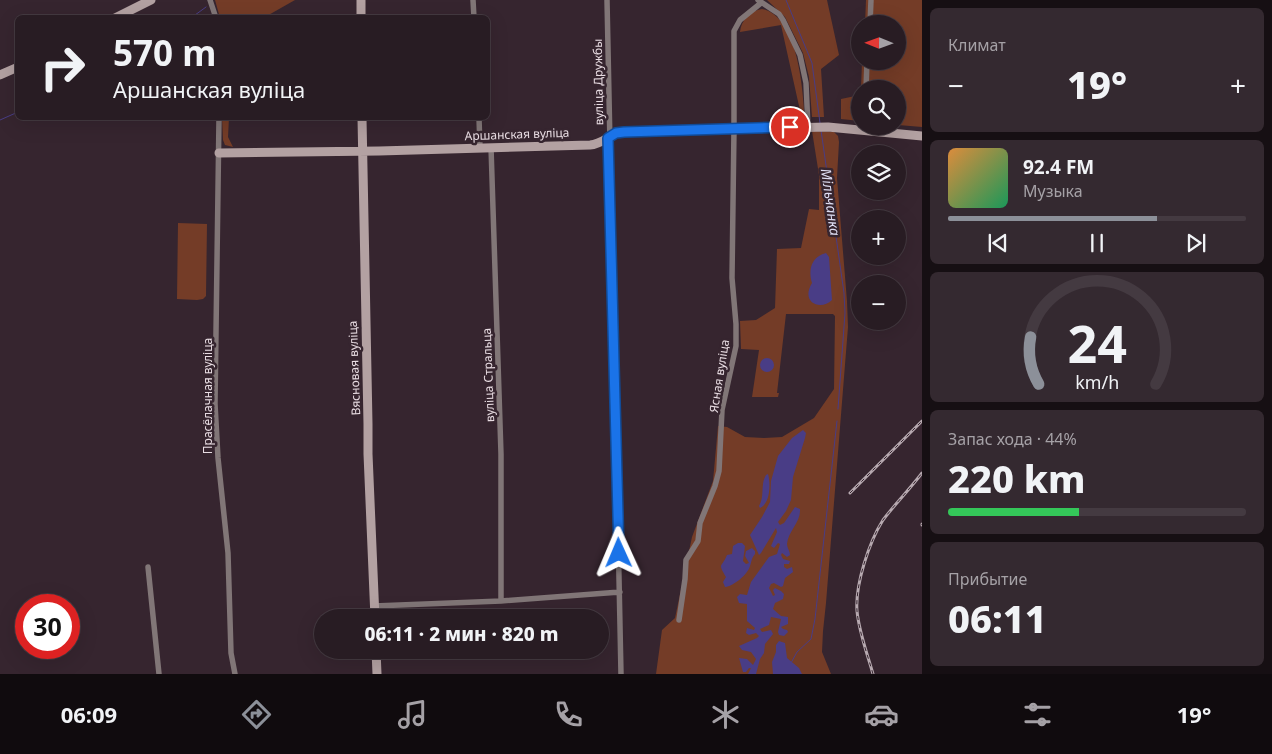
<!DOCTYPE html>
<html lang="ru">
<head>
<meta charset="utf-8">
<style>
  :root { --surface:#281c23; --page:#342930; --text:#f1f3f6; --muted:#a5a1a6; --line:#443a41; --accent:#8c9099 }
  body { margin:0; font-family:"Noto Sans",sans-serif; background:var(--page); color:var(--text); height:100vh; display:flex; flex-direction:column; font-size:19px; white-space:nowrap }
  * { box-sizing:border-box; margin:0 }
  p { font-size:16px; color:var(--muted) }
  .icon { flex:none; width:28px; height:28px; fill:none; stroke:currentColor; stroke-width:2; stroke-linecap:round; stroke-linejoin:round }
  .map { position:relative; flex:1; overflow:hidden }
  .side { display:flex; flex-direction:column; gap:8px; padding:8px; background:#160f13; width:350px }
  .side>* { flex:none }
  .banner { position:absolute; left:15px; top:15px; width:475px; height:105px; border-radius:8px; box-shadow:0 5px 20px #0002,0 0 0 1px var(--line); background:#281c23; color:var(--text); overflow:hidden }
  .needle { width:32px; rotate:271deg }
  .tools { position:absolute; left:851px; top:15px; display:grid; gap:10px }
  .tools a { display:grid; place-items:center; width:55px; height:55px; border-radius:50%; background:var(--surface); box-shadow:0 5px 20px #0002,0 0 0 1px var(--line); font-size:25px }
  .speed { position:absolute; left:15px; top:594px; display:flex; gap:10px; font-size:25px; font-weight:700; text-align:center }
  .speed>* { display:grid; place-content:center; width:65px; height:65px; border-radius:50%; background:var(--surface); box-shadow:0 5px 20px #0002,0 0 0 1px var(--line); line-height:1 }
  .speed .limit { border:8px solid #d22; background:#fff; color:#111 }
  .pin { position:absolute; display:grid; place-items:center; width:42px; height:42px; color:#fff; margin:-21px; border:2px solid #fff; border-radius:50%; box-shadow:0 1px 5px #0007 }
  .me { position:absolute; width:55px; margin:-28px; rotate:359deg; stroke-linejoin:round; filter:drop-shadow(0 0 4px #0008) }
  .turn { display:flex; align-items:center; gap:18px; height:105px; padding:0 15px; font-size:22px }
  .turn .icon { width:65px; height:65px; stroke-width:2.5 }
  .turn b { display:block; font-size:35px; line-height:42px }
  .big { font-size:38px; font-weight:800; line-height:1.1 }
  .side .widget { flex:1; display:flex; flex-direction:column; justify-content:center; gap:8px; min-width:0; padding:0 18px; border-radius:8px; background:var(--page) }
  .side .dial { align-items:center; gap:0 }
  .dial svg { height:130px; overflow:visible; fill:none; stroke:var(--line); stroke-width:7; stroke-linecap:round; text-anchor:middle }
  .dial text { fill:var(--text); stroke:none }
  .song { display:flex; align-items:center; gap:15px }
  .cover { width:60px; height:60px; border-radius:8px; background:linear-gradient(135deg,hsl(30 70% 55%),hsl(150 70% 35%)) }
  .played { height:5px; border-radius:2px; background:linear-gradient(90deg,var(--accent) 70%,var(--line) 70%) }
  .keys { display:flex; justify-content:space-around; direction:ltr }
  .heat { display:flex; justify-content:space-between; align-items:center; font-size:28px; direction:ltr }
  .charge { height:8px; border-radius:4px; background:linear-gradient(90deg,#34c759 44%,var(--line) 0) }
  .trip { position:absolute; left:314px; top:609px; width:295px; height:50px; border-radius:25px; background:var(--surface); box-shadow:0 5px 20px #0002,0 0 0 1px var(--line); font-weight:800; line-height:50px; text-align:center }
  .tabs { display:flex; height:80px; justify-content:space-around; align-items:center; background:#100b0e; color:var(--muted) }
  .tabs .icon { width:35px; height:35px }
  .tabs .on { color:var(--accent) }
  .tabs b { font-size:22px; color:var(--text) }
  main { display:flex; flex:1; min-height:0 }
  .map>svg:first-child { display:block }
  .green { fill:#743c27 }
  .water { fill:#493d86 }
  .lines { fill:none; stroke-linecap:round; stroke-linejoin:round }
  .stream { stroke:#493d86; stroke-width:1 }
  .street { stroke:#817677; stroke-width:5.5 }
  .secondary { stroke:#b3a1a2; stroke-width:9 }
  .rail-casing { stroke:#b7a9b0; stroke-width:3 }
  .rail { stroke:#36252f; stroke-width:1; stroke-dasharray:4; stroke-linecap:butt }
  .route-casing { stroke:#114b97; stroke-width:12 }
  .route { stroke:#1a73e8; stroke-width:9 }
  .labels { text-anchor:middle; dominant-baseline:central; stroke-width:5; stroke-linejoin:round; paint-order:stroke }
  .street-label { font-size:12px; fill:#e9dde3; stroke:#36252f }
  .water-label { font-size:14px; font-style:italic; fill:#deddf2; stroke:#36252f }
</style>
</head>
<body>
<main>
<div class="map">
<svg width="922" height="674" viewBox="0 0 922 674">
  <rect width="100%" height="100%" fill="#36252f"/>
  <path class="green" d="M215,0h80l-30,17 -45,1z
    M767,0h60l12,55 -18,14 3,48h-12l-3,-40 -6,-24 -18,-36z
    M866,0h56v127l-24,-2v-36h-37l1,-28h36v-37h-33z
    M762,9c37,7 41,83 43,112l-2,3 -22,-99 -41,7c1,-12 10,-21 22,-23z
    M860,95v26l-19,-2v-20z
    M222,118h7l-1,19 5,10 -8,-2 -2,-5z
    M812,131l22,1 4,4 1,6 -2,36 10,123 1,26 -22,276 -3,28 -1,21 9,22h-175l6,-44 13,-12 17,-81 21,-56 5,-55 9,1 18,10 19,1 18,-1 32,-19 20,-29 1,-73 -2,-2h-47l-9,79h2l-1,4h-26l7,-47 -18,-1 -1,-28 16,-1 19,-12 2,-59 24,-1 8,-39 10,1v-35z
    M178,223l29,1 -1,72 -3,3 -6,1 -20,-1z"/>
  <path class="water" d="M826,253l3,4 3,43c-11,11 -32,3 -20,-17 -4,-13 -1,-26 14,-30z
    M760 365a7 7 0 1 1 14 0a7 7 0 1 1-14 0Z
    M803,430l3,3 -1,5 -12,39 -2,23 -5,11 -8,11 2,3 4,-2 11,-16 5,2c1,13 -12,22 -13,35 0,4 3,7 3,11l-3,2 -5,-4 -1,2 2,4 7,2 -1,3h-5v3l3,2 5,-2 1,5 -8,6 -2,8 -2,1 -7,-4 -3,1 -2,4 4,8 2,-1 -2,-5 2,-2 6,3 3,3 -1,5 -8,4 -2,6 8,7 7,1v7l-7,3 2,2 4,1 1,2 -4,4 -5,-1 -1,-3 3,-13 -10,-2 -2,8 -9,4 2,3 9,-2 2,4 -8,10 -1,9 -4,6 -4,15h-8l3,-6h-2l-3,4h-3l-4,-14 8,1 6,6 3,-6 -5,-7 -9,-2 -3,-4 18,-8 2,-2 -3,-3 -7,2 -3,-2 1,-5 7,2 1,-2 -8,-7v-17l-8,-1 -2,-6 3,-3 7,1 4,-13 18,-25 8,-3 3,-10 -2,-1 -4,5 -3,-2 6,-14 -1,-4 -15,25 -2,2 -9,-20 12,-18 8,-15 1,-21 7,-25 14,-18z
    M768,474c3,10 2,30 -8,34l-1,-2c6,-10 1,-21 7,-31z
    M738,543h4l3,3 -2,15 3,3 3,-1 -4,-7 1,-5 6,-3 3,3v3c-4,5 -3,6 -5,12 -2,8 -16,20 -25,21l-2,-5 3,-5c-9,-15 -4,-9 1,-22l5,-1 1,-8z
    M779,641l6,2 2,15 12,10 3,6h-29l-1,-12 4,-10v-7z"/>
  <g class="lines">
    <path class="stream" d="M786,0l26,63 8,60
      M191,18l15,-11
      M0,120l18,-8
      M821,130l23,163 1,20 -7,96
      M791,663l6,-11 14,-13 4,-20 22,-198"/>
    <path class="street" d="M210,0l6,18
      M473,0l1,18
      M607,0l14,674
      M758,0l21,14 4,6 17,35 6,28 2,44
      M870,24l1,-24
      M866,89l1,-28
      M219,118l-4,286 3,54 10,95 3,100 4,21
      M479,118l1,30
      M491,147l10,307v147
      M148,567l11,107
      M374,606l127,-5 119,-9
      M679,620l6,-41 1,-19 12,-19 2,-18 15,-37 4,-15 3,-61 14,-64v-22l-4,-46 2,-149v-98l6,-11 21,-17"/>
    <path class="secondary" d="M361,0v18
      M115,18l36,-18
      M0,75l18,-8
      M362,118l6,306v30l7,164
      M219,153l160,-2 211,-6c13,-1 21,-12 33,-13l205,-5 94,9
      M376,650l1,24"/>
    <defs>
      <path id="rail" d="M850,493l72,-72
        M922,524v1
        M873,674c-6,-21 -14,-42 -16,-63 -2,-26 12,-69 26,-91 12,-16 27,-31 39,-47"/>
    </defs>
    <use href="#rail" class="rail-casing"/>
    <use href="#rail" class="rail"/>
  </g>
  <g class="lines">
    <defs>
      <path id="route" d="M619,553l-11,-415 8,-5 8,-1 166,-5"/>
    </defs>
    <use href="#route" class="route-casing"/>
    <use href="#route" class="route"/>
  </g>
  <g class="labels">
    <g class="street-label">
      <text transform="translate(598 82) rotate(-91)">вуліца Дружбы</text>
      <text transform="translate(517 134) rotate(-2)">Аршанская вуліца</text>
      <text transform="translate(354 368) rotate(-92)">Вясновая вуліца</text>
      <text transform="translate(488 375) rotate(-92)">вуліца Стральца</text>
      <text transform="translate(719 376) rotate(-81)">Ясная вуліца</text>
      <text transform="translate(207 396) rotate(-90)">Прасёлачная вуліца</text>
    </g>
    <g class="water-label">
      <text transform="translate(831 202) rotate(82)">Мільчанка</text>
    </g>
  </g>
</svg>
<div class="tools">
<a><svg class="needle" viewBox="-14 -14 28 28"><path d="M0-13l5 13h-10z" fill="#e53935"/><path d="M0 13l5-13h-10z" fill="#a5a1a6"/></svg></a>
<a><svg class="icon" aria-label="search" viewBox="0 0 24 24"><circle cx="10" cy="10" r="6"/><path d="M15 15l6 6"/></svg></a>
<a><svg class="icon" aria-label="layers" viewBox="0 0 24 24"><path d="M12 4l9 5-9 5-9-5zM3 14l9 5 9-5"/></svg></a>
<a>+</a>
<a>−</a>
</div>
<div class="speed"><div class="limit">30</div></div>
<div class="pin" style="left:790px;top:127px;background:#d93025"><svg class="icon" aria-label="arrive" viewBox="0 0 24 24"><path d="M6 21V4h12l-3 4 3 4H6"/></svg></div>
<svg class="me" style="left:619px;top:553px" viewBox="-20 -20 40 40"><path d="M0-17L14 15 0 8-14 15z" fill="#1a73e8" stroke="#fff" stroke-width="4"/></svg>
<div class="trip">06:11 · 2 мин · 820 m</div>
<div class="banner">
<div class="turn"><svg class="icon" aria-label="right" viewBox="0 0 24 24"><path d="M7 20v-9h11M14 6l5 5-5 5"/></svg><div><b>570 m</b>Аршанская вуліца</div></div>
</div>
</div>
<section class="side">
<div class="widget"><p>Климат</p>
<div class="heat"><a>−</a><b class="big">19°</b><a>+</a></div>
</div>
<div class="widget">
<div class="song"><i class="cover"></i><div><b>92.4 FM</b><p>Музыка</p></div></div>
<div class="played"></div>
<div class="keys"><svg class="icon" aria-label="previous" viewBox="0 0 24 24"><path d="M18 5L8 12l10 7zM5 5v14"/></svg><svg class="icon" aria-label="pause" viewBox="0 0 24 24"><path d="M8 5v14M16 5v14"/></svg><svg class="icon" aria-label="next" viewBox="0 0 24 24"><path d="M6 5l10 7-10 7zM19 5v14"/></svg></div>
</div>
<div class="widget dial"><svg viewBox="0 0 100 80">
<path d="M14 69A42 42 0 1 1 86 69"/>
<path d="M14 69A42 42 0 0 1 9 40" stroke="#8c9099"/>
<text x="50" y="56" font-size="32" font-weight="700">24</text>
<text x="50" y="72" font-size="11">km/h</text>
</svg></div>
<div class="widget"><p>Запас хода · 44%</p><b class="big">220 km</b><div class="charge"></div></div>
<div class="widget"><p>Прибытие</p><b class="big">06:11</b></div>
</section>
</main>
<nav class="tabs">
<b>06:09</b>
<svg class="icon on" aria-label="directions" viewBox="0 0 24 24"><path d="M12 3l9 9-9 9-9-9zM9 14v-3h6M13 9l2 2-2 2"/></svg>
<svg class="icon" aria-label="music" viewBox="0 0 24 24"><path d="M9 18V5l10-2v13"/><circle cx="6" cy="18" r="3"/><circle cx="16" cy="16" r="3"/></svg>
<svg class="icon" aria-label="phone" viewBox="0 0 24 24"><path d="M5 4h4l2 5-3 2q2 4 5 5l2-3 5 2v4C11 20 4 13 5 4z"/></svg>
<svg class="icon" aria-label="climate" viewBox="0 0 24 24"><path d="M12 3v18M4 7l16 10M4 17L20 7"/></svg>
<svg class="icon" aria-label="car" viewBox="0 0 24 24"><path d="M5 17H2v-5l4-1 3-4h7l3 4 3 1v5h-3M9 17h6M6 11h13"/><circle cx="7" cy="17" r="2"/><circle cx="17" cy="17" r="2"/></svg>
<svg class="icon" aria-label="filters" viewBox="0 0 24 24"><path d="M4 7h16M4 17h16"/><circle cx="9" cy="7" r="2"/><circle cx="15" cy="17" r="2"/></svg>
<b>19°</b>
</nav>
</body>
</html>
